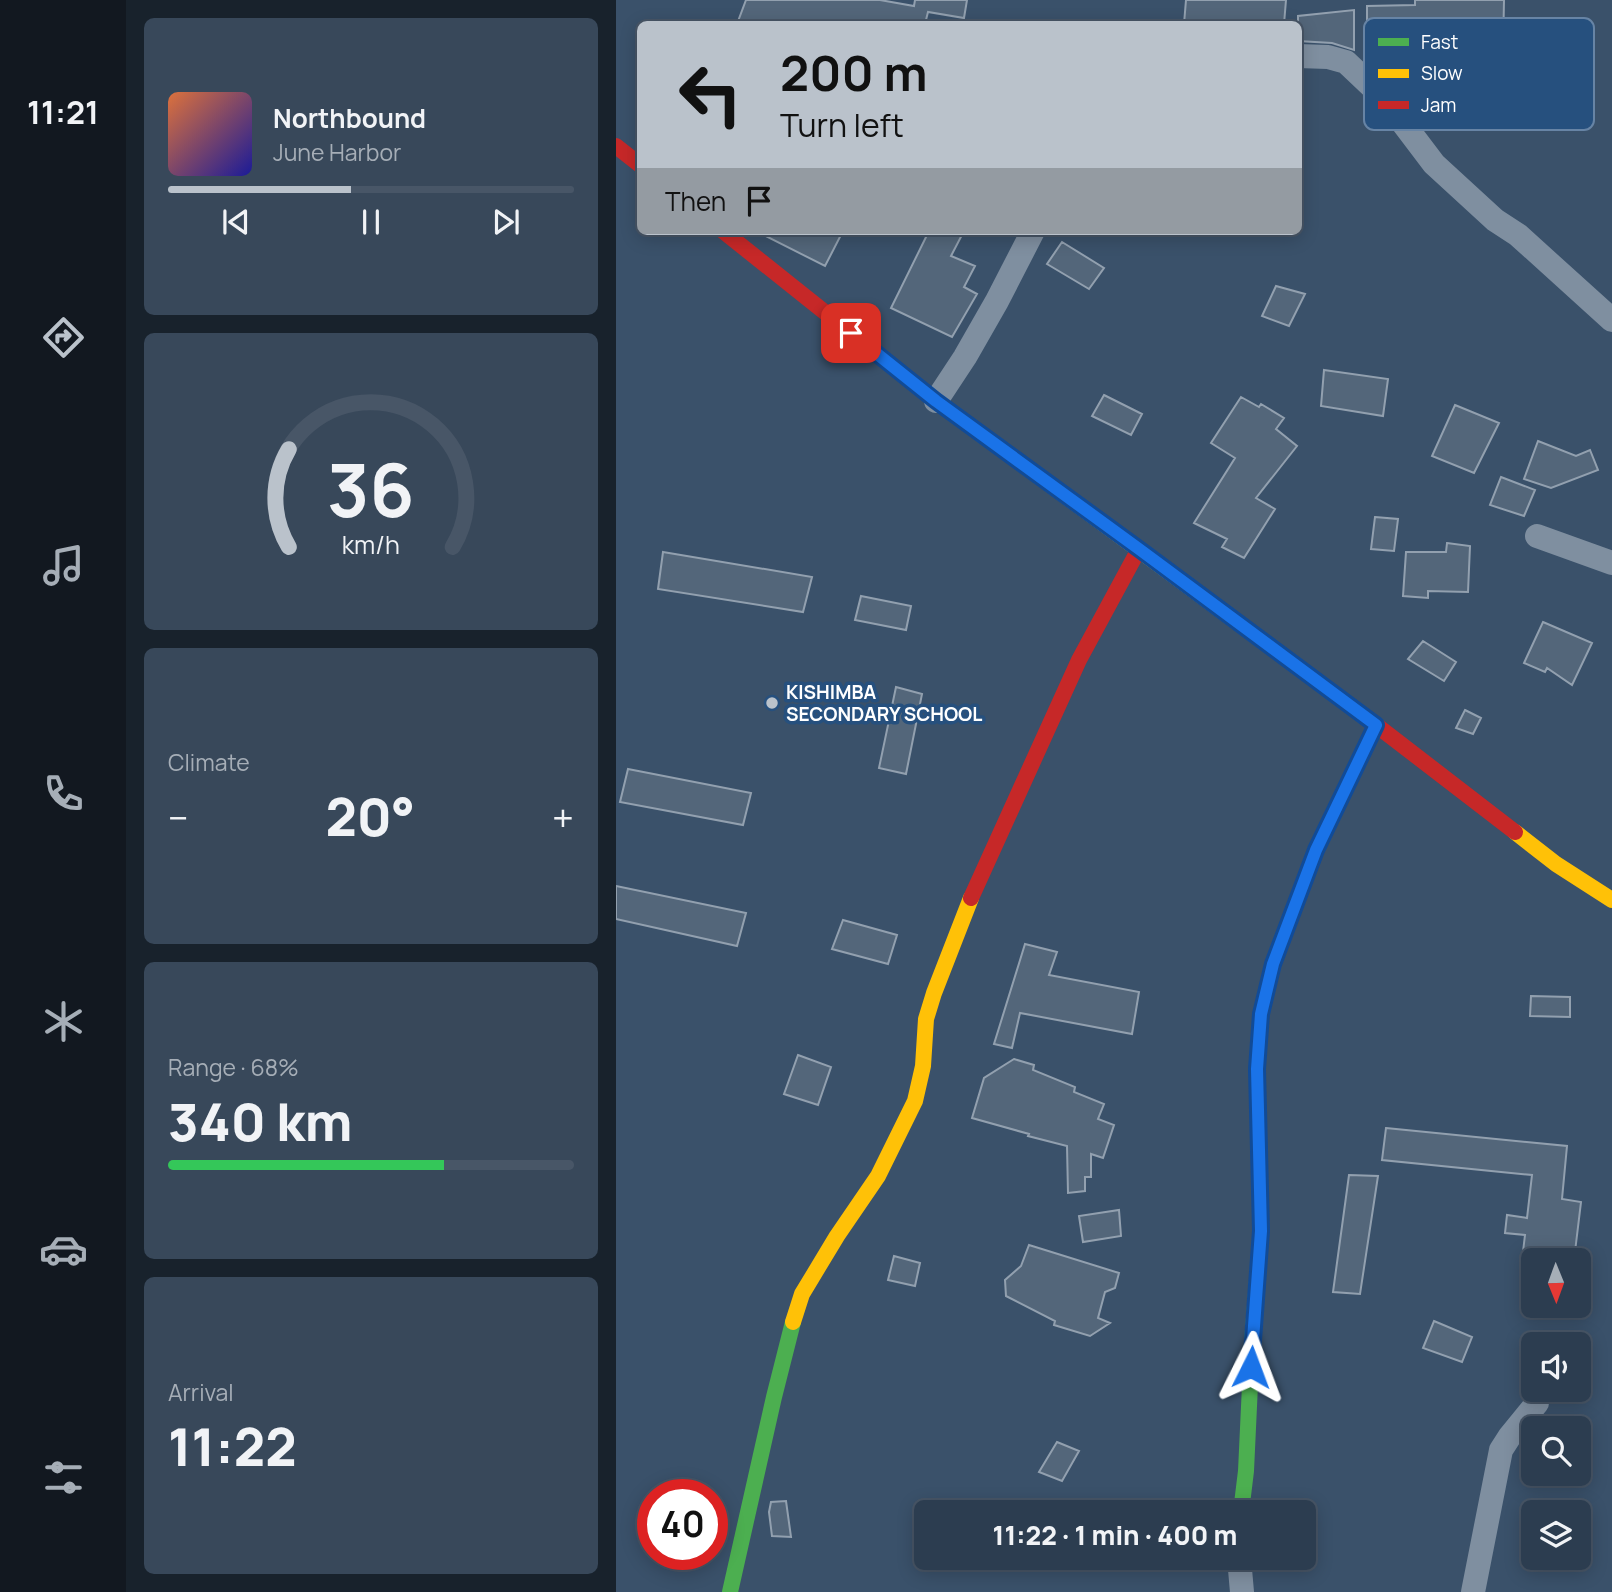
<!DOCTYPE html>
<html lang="en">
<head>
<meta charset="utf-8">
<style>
  :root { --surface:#2c3d50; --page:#38485a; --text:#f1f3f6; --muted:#a6aeb7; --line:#485667; --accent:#bac2cb }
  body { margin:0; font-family:Manrope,sans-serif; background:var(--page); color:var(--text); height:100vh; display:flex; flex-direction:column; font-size:26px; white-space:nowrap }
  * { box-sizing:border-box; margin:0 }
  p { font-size:23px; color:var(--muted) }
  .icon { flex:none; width:38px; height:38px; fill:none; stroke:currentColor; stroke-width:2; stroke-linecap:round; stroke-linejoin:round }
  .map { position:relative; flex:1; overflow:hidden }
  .sheet { display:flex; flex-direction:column; gap:18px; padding:18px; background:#18222c; width:490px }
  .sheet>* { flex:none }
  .guide { position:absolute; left:21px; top:21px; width:665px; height:214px; border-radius:10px; box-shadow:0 4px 18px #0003,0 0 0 2px var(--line); background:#bac2cb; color:#111; overflow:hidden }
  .needle { width:46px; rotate:179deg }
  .controls { position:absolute; left:905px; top:1248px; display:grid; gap:14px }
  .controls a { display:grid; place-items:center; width:70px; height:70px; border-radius:10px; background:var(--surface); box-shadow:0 4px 18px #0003,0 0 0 2px var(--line); font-size:35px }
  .speed { position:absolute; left:21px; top:1479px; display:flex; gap:14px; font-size:35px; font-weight:700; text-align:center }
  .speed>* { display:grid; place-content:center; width:91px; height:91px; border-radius:50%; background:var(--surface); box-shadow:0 4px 18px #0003,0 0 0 2px var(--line); line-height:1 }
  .speed .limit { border:10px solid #d22; background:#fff; color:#111 }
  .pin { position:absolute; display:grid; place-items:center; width:60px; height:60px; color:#fff; margin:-30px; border-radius:14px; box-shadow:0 4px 10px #0006 }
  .me { position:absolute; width:77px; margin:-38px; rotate:3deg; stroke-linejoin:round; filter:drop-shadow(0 0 5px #0008) }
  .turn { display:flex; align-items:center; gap:24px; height:147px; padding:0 28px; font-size:32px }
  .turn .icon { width:91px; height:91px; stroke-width:2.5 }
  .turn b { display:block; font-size:49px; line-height:60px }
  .then { display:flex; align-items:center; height:66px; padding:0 28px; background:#0003; gap:14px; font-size:26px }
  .big { font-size:52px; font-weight:800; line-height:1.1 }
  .sheet .tile { flex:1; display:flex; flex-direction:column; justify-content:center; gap:10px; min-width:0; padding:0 24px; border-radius:10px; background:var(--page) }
  .sheet .dial { align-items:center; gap:0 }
  .dial svg { height:182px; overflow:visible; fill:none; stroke:var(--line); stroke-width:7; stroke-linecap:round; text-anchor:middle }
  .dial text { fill:var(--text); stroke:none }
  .song { display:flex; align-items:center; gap:21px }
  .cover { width:84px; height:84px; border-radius:10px; background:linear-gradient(135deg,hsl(20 70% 55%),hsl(240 70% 35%)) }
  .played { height:7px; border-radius:4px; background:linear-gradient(90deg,var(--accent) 45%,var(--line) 45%) }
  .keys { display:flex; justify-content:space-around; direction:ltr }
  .heat { display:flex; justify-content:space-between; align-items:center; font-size:38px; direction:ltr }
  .charge { height:10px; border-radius:5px; background:linear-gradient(90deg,#34c759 68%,var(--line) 0) }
  .trip { position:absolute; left:298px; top:1500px; width:402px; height:70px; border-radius:10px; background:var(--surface); box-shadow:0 4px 18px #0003,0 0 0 2px var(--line); font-weight:800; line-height:70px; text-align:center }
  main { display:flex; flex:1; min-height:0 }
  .dock { display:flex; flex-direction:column; width:126px; justify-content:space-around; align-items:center; background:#121820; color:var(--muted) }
  .dock .icon { width:49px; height:49px }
  .dock .selected { color:var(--accent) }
  .dock b { font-size:32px; color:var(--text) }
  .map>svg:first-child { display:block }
  .building { fill:#53667a; stroke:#92a0af; stroke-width:2 }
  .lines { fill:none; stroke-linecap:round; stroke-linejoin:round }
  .street { stroke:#7f8fa0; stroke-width:24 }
  .fast { stroke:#4caf50; stroke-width:16 }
  .slow { stroke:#ffc107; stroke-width:16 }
  .jam { stroke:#c62828; stroke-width:16 }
  .route-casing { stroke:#114b97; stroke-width:18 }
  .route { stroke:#1a73e8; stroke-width:12 }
  .poi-dot { fill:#bac2cb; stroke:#26507e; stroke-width:2.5 }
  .labels { text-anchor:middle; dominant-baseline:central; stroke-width:7; stroke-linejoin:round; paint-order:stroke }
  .poi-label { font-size:19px; font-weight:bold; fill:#fff; stroke:#26507e; text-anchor:start }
  .key { fill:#26507e; stroke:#6784a5; stroke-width:2 }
  .key-label { font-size:19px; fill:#fff }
</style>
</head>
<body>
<main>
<nav class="dock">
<b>11:21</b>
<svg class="icon selected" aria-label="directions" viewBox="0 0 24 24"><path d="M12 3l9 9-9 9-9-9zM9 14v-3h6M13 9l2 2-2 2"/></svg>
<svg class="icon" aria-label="music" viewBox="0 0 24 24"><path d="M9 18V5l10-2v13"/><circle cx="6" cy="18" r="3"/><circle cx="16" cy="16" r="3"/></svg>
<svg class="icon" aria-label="phone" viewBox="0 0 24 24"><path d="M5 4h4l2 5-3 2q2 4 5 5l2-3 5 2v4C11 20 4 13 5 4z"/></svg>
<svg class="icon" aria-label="climate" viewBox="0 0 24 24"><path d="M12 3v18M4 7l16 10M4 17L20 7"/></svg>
<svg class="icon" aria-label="car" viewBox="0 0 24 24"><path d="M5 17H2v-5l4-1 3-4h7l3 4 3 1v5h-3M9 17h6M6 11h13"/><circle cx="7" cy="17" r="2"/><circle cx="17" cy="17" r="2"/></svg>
<svg class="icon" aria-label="filters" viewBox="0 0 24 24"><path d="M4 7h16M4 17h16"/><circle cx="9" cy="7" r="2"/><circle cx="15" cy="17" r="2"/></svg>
</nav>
<section class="sheet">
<div class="tile">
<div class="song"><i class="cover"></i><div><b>Northbound</b><p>June Harbor</p></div></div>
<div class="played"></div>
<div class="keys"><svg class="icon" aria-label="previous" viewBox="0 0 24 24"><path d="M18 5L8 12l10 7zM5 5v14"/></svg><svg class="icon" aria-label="pause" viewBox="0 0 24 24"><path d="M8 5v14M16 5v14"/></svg><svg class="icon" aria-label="next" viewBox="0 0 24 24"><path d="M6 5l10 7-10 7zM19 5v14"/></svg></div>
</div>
<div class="tile dial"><svg viewBox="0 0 100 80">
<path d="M14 69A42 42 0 1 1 86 69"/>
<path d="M14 69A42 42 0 0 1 14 26" stroke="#bac2cb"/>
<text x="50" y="56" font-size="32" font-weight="700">36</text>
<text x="50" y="72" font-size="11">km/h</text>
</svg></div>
<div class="tile"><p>Climate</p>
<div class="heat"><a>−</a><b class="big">20°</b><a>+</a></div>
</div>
<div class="tile"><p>Range · 68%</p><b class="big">340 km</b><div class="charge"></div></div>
<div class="tile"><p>Arrival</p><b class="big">11:22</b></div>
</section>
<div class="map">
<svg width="996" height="1592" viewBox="0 0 996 1592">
  <rect width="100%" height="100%" fill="#3a516a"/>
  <path class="building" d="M130,0h134l34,6 1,-6h52l-3,18 -36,-6 -3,12h-188z
    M570,0h100l-2,24h-100z
    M799,0h89l-1,51 -40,-2 1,-26 -97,1v-18l48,-1z
    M738,10v40l-22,-7 -34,-2v-25z
    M140,231h87l-18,35z
    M313,231h35l-13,25 24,10 -11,21 13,7 -25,43 -61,-29z
    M446,242l42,26 -15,21 -42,-25z
    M660,286l29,8 -16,32 -27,-10z
    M708,370l64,9 -5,37 -62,-10z
    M488,395l38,19 -11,21 -39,-19z
    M625,397l18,10 2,-3 23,14 -8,11 21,17 -41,52 19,11 -31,49 -22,-11 5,-8 -33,-16 41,-65 -24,-15z
    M839,405l44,18 -25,50 -42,-17z
    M922,441l38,15 14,-6 8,20 -47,18 -27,-9z
    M885,477l34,13 -11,26 -34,-11z
    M759,517l23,2 -4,32 -23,-2z
    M831,543l23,3 -2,46 -40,-1v7l-25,-2 3,-44h40z
    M47,552l149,25 -9,35 -145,-23z
    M245,596l50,10 -5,24 -51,-10z
    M927,622l49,21 -20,42 -25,-17 -2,4 -21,-9z
    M807,641l33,21 -12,19 -36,-22z
    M280,687l26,7 -16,80 -27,-6z
    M849,710l16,8 -8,16 -17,-6z
    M12,769l123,24 -8,32 -123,-23z
    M0,886l130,27 -9,33 -121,-27z
    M227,920l54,15 -9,29 -56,-15z
    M409,944l32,8 -8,23 90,17 -7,42 -112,-21 -8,35 -18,-4z
    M915,996l39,1v20l-40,-1z
    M182,1055l33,12 -13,38 -34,-11z
    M398,1059l20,6 -1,5 42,17 -1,5 30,12 -6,15 16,6 -11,33 -12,-4v23h-6v14l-17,2 -1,-47 -39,-10 1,-2 -57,-16 12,-40z
    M770,1128l181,18 -5,53 19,3 -7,58h-52l3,-25 -20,-2 2,-18 20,3 5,-43 -150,-15z
    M733,1175l29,1 -18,118 -27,-2z
    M503,1210l2,26 -38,6 -4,-26z
    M413,1245l90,28 -4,15 -10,4 -7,26 12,5 -20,13 -36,-11 1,-4 -49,-25 -1,-16 16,-14z
    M278,1256l26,7 -5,23 -27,-6z
    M818,1321l38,16 -10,25 -39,-14z
    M441,1442l22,9 -17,30 -23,-9z
    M170,1501l5,36 -19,-1 -3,-24 2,-10z"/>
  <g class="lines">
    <path class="street" d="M682,56l30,1 18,5 38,36 50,66 61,56 23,15 94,85
      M320,401l29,-44 32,-56 36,-70
      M921,536l75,27
      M623,1558l3,34
      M857,1592l28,-142 9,-14 27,-33"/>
    <path class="fast" d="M625,1512l5,-41 6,-129 9,-110 -3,-123
      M114,1592l44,-195 19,-75"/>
    <path class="slow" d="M387,450l284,209
      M899,832l41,32 56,36
      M642,1109l-1,-40 4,-55 12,-50 43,-114 60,-125
      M177,1322l9,-28 35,-58 41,-60 37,-75 8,-35 3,-47 8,-26 37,-95"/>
    <path class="jam" d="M0,146l24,19
      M107,231l213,170 67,49
      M671,659l89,66 139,107
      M355,898l108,-238 60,-111"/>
  </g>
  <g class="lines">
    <defs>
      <path id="route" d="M235,333l85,68 203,148 237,176 -60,125 -43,114 -12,50 -4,55 4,162 -10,136"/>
    </defs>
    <use href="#route" class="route-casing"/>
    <use href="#route" class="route"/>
  </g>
  <circle class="poi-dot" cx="156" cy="703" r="7"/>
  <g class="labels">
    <g class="poi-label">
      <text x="170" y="692">KISHIMBA<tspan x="170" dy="22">SECONDARY SCHOOL</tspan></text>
    </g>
  </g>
  <rect x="748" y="18" width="230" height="112" rx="10" class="key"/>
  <rect x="762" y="38" width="31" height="8" fill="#4caf50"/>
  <rect x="762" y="69" width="31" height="9" fill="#ffc107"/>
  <rect x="762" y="101" width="31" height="8" fill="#c62828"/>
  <g class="key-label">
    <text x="805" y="49">Fast</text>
    <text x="805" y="80">Slow</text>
    <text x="805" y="112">Jam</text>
  </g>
</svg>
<div class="controls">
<a><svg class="needle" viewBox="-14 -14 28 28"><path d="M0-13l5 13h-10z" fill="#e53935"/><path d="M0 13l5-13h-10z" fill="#a6aeb7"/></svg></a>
<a><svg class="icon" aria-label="sound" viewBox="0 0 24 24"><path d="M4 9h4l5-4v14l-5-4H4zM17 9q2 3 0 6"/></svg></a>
<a><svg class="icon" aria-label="search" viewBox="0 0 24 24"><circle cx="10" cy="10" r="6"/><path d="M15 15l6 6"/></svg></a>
<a><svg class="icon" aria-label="layers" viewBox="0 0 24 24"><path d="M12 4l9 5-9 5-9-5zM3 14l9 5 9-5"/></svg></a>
</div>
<div class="speed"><div class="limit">40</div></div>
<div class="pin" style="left:235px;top:333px;background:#d93025"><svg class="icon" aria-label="arrive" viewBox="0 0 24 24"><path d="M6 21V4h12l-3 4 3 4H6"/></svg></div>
<svg class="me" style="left:635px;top:1367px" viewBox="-20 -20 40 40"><path d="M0-17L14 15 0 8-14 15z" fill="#1a73e8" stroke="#fff" stroke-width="4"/></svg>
<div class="trip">11:22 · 1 min · 400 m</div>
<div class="guide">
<div class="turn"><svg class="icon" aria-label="left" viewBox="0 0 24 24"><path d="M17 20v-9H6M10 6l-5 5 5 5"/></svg><div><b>200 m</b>Turn left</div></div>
<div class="then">Then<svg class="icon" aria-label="arrive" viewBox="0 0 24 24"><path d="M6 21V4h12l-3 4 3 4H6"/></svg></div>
</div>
</div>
</main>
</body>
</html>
